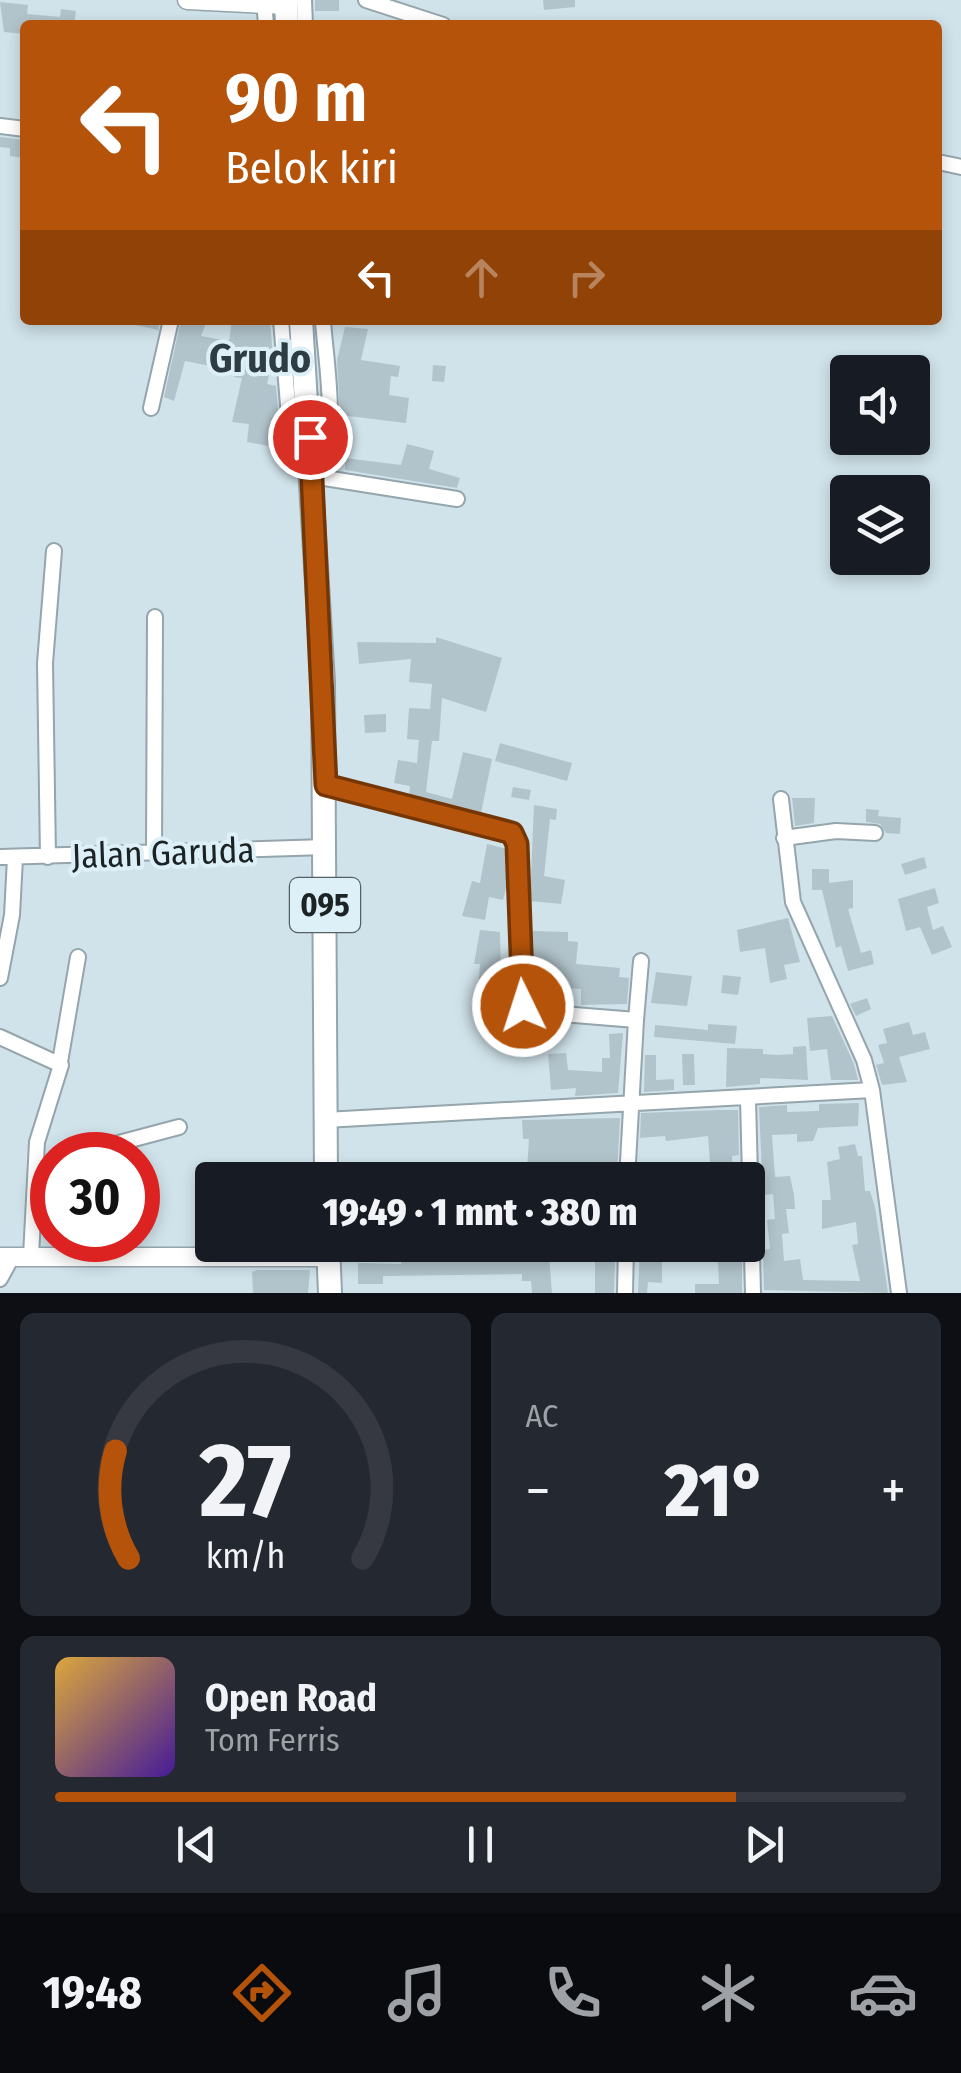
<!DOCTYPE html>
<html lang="id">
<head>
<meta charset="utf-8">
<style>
  :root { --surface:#171b24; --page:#242831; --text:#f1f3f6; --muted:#9ea1a6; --line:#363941; --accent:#b45309 }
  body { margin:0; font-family:"Fira Sans Condensed",sans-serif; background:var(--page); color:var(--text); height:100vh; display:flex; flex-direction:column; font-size:38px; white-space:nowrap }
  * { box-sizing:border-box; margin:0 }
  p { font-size:32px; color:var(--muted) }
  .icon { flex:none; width:55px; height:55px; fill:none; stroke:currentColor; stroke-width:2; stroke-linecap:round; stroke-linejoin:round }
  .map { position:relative; height:1293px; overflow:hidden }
  .details { display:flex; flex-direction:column; gap:20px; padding:20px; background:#0d0f14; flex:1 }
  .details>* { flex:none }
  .top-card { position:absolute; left:20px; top:20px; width:922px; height:305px; border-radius:10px; box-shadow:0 5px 15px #0003; background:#b45309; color:#fff; overflow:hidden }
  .buttons { position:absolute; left:830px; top:355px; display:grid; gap:20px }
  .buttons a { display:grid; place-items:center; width:100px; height:100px; border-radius:10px; background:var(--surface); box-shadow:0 5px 15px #0003; font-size:50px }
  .speed { position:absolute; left:30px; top:1132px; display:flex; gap:20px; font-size:50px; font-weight:700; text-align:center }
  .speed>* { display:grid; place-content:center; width:130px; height:130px; border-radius:50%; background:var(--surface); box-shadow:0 5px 15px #0003; line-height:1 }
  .speed .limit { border:15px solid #d22; background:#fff; color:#111 }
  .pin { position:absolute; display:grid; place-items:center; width:85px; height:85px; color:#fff; margin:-42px; border:5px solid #fff; border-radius:50%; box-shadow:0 2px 10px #0007 }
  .me { position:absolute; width:110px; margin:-55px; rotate:356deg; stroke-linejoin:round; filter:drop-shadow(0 0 8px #0008) }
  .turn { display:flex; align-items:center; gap:35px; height:210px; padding:0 40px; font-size:45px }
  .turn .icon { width:130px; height:130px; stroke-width:2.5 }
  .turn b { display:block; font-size:70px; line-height:85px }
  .lanes { display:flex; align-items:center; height:95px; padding:0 40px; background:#0003; justify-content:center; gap:50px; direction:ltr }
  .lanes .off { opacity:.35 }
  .big { font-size:75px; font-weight:800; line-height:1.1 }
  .details .tile { flex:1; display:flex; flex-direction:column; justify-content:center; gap:15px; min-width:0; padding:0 35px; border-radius:15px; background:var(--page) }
  .details .dial { align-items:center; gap:0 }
  .dial svg { height:260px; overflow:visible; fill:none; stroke:var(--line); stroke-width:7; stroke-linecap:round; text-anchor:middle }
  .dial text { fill:var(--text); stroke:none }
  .song { display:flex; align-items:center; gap:30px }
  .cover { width:120px; height:120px; border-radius:15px; background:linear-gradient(135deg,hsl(40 70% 55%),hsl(260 70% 35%)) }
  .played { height:10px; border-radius:5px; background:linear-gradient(90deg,var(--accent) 80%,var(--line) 80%) }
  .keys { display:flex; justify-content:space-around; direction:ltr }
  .heat { display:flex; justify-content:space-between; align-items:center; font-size:55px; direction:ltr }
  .details .tiles { flex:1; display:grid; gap:20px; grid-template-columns:1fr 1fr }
  .tile:last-child { grid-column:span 2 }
  .trip { position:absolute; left:195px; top:1162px; width:570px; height:100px; border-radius:10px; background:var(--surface); box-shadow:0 5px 15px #0003; font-weight:800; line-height:100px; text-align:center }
  .tab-bar { display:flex; height:160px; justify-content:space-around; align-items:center; background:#090b0e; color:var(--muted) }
  .tab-bar .icon { width:70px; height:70px }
  .tab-bar .selected { color:var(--accent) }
  .tab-bar b { font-size:45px; color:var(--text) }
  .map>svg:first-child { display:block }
  .building { fill:#b2c4cb }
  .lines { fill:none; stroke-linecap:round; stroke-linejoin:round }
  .minor-casing { stroke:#94a5ac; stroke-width:18 }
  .tertiary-casing { stroke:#94a5ac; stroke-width:21 }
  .primary-casing { stroke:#94a5ac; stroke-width:26 }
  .minor { stroke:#fff; stroke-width:14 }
  .tertiary { stroke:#fff; stroke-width:18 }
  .primary { stroke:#fff; stroke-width:22 }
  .route-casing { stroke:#753606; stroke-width:25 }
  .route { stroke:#b45309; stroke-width:18 }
  .labels { text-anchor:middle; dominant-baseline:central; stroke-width:8; stroke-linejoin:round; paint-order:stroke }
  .shield { fill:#ddf0f7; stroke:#566064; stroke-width:2.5 }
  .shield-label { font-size:32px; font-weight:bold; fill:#1c2325 }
  .street-label { font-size:35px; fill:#1c2325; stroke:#ddf0f7 }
  .quarter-label { font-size:40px; font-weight:bold; fill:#2e3d43; stroke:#ddf0f7 }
</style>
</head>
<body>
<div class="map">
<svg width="961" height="1293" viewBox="0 0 961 1293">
  <rect width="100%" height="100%" fill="#d0e3ea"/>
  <path class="building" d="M315,0h24v11h-24z
    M543,0h32v7l-31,3z
    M0,2l28,3 -1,9 33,3 1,-8 15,2 -2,14h-49v9l-21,-2z
    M0,137l25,3 -1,18 -14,-2v-8l-10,-1z
    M131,320h29l-2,10 -27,-6z
    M181,320l25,3 -5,13 28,5 3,-21h38l3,37 -6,27 9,2 3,34 -2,9 -6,-1 -3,18 -21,-4 2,-18 -17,-2 10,-44 -8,-1 1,-6 -50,-10 -11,40 -10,-4z
    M345,327l23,2 -7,31 39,6 -2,11 -7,-1 -2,19 20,3 -3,25 -66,-8 -3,-55z
    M433,365l13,1 -2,16 -12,-1z
    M407,444l27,7 -5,18 31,9 -3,10 -112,-18v-12l56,7z
    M436,637l66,21 -16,54 -44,-14 -3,43h-7l-6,51 26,7 11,-47 29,7 -11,54 -72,-18 1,-9 -16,-3 4,-23 19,3 2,-23 -12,-1 2,-31 21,1 2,-25 -23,-2 2,-23 -52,5 -2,-22 79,1z
    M386,714v18l-21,1 -1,-18z
    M500,743l72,20 -5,18 -72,-20z
    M513,787l18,3 -2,10 -18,-3z
    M792,798h23l-1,25 -19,3z
    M534,805l23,4 -1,11 -6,-1 -6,57 21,4 -4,24 -31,-3z
    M866,809l13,1 -1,6 23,2 -1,16 -14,-1 -6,-9 -14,-2z
    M487,844l20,5 2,28 -6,23 -14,-3 -4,23 -23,-4 10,-35 8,2z
    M924,857l3,11 -22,7 -4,-11z
    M812,869h17v14l24,-3v28l-5,1 13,44 10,-3 3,14 -26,7 -7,-25 -5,2 -14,-58h-10z
    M935,888l4,15 -12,4 6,23 10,-4 9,21 -20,8 -12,-28 -14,4 -8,-32z
    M788,918l12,44 -16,3 3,14 -17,4 -5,-35 -25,4 -3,-22z
    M480,930l20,2 1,44h8l2,21 -33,-2 2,-31h-6z
    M533,931l35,1v9l10,1 -2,22 44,4 -1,9 10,1 -2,26 -46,1v-16l-44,-3 2,-16h-8z
    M656,972l36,4 -5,30 -36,-3z
    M723,975l18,2 -3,18 -17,-2z
    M867,998l4,11 -15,7 -6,-12z
    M832,1016l22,48 4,16h-27l-4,-31 -17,2 -3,-33z
    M909,1022l4,13 12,-3 5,17 -31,8 8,25 -25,3 -6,-20 8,-2 -6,-18 9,-2 -4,-14z
    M708,1024l29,2 -2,18 -81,-7 1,-12 53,5z
    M544,1029l2,23 -16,1 -2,-22z
    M623,1033l-5,60 -43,3 1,-8 -25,2 -3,-36 18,-1 2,17 34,2v-14h8l-1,-24z
    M806,1046l2,34 -48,-2v6l-34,3 1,-39 36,1v5l15,1 15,-1v-7z
    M682,1054h12l1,31h-12z
    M645,1055h11v25l18,-1v11l-30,2z
    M859,1103l-1,23 -40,2 -5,13 -16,1v-8l-25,1 3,42 15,-1 4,19 1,14h-9l3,24 -7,1 2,27 16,-2 3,21 57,1 -8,-36 6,-1 -2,-22 -34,7v-29h9l-4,-38 13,-3 -2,-12 17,-3 3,12h4l3,35h5l5,16 13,86 -124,-3 -1,-40 7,-1 -3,-29 8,-1 -2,-25 -10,1 -4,-88 28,-2v7l32,-1v-7z
    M719,1110h19l1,45 -7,1 1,20 -27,1 -1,-15h5l-2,-26 -42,5 -1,-5 -25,2 1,-25z
    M620,1118l-3,56 -34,6v-8l-56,-3 2,-30h-6l-1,-19z
    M672,1162v18h-34l1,-17z
    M640,1245h30l1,15 -9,1v22l-14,-1 -1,11h-9z
    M710,1245h14l1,13 -14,1z
    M507,1250v8l42,-3 3,38h-20l-1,-12h-9v-7l-139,2v8h-25v-21l43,1v-12z
    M742,1261v32h-47v-9h24l-1,-22z
    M595,1262h20l-1,31h-19z
    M257,1270h53l-2,23h-55l-1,-21z"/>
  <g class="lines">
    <defs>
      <path id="minor" d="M264,0l2,25
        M304,0l1,25
        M366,0l77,25
        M0,126l25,3
        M938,162l23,5
        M281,320l11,133 7,13 13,10 145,23
        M151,408l20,-88
        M312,476c31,-23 13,-118 11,-156
        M326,785l187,48c14,27 -1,137 12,178l111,9 -9,160
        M781,799l12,103 71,158 8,30 27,203
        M784,838l52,-7 39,2
        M154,852l1,-235
        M0,857l326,-10
        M48,857l-3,-194 9,-112
        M0,978l12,-63 3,-57
        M636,1020l5,-59
        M0,1037l61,28 -24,77 -6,114
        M60,1062l18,-105
        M748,1099l5,194
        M325,1120l547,-30
        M108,1155l7,-11 64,-17
        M0,1279l12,-22
        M625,1293l1,-48"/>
      <path id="tertiary" d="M187,0l99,5
        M0,1257h328"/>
      <path id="primary" d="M286,0l1,25
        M301,320l22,362 3,498
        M328,1245l2,48"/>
    </defs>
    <use href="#minor" class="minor-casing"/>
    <use href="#tertiary" class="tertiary-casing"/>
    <use href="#primary" class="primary-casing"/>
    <use href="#minor" class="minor"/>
    <use href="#tertiary" class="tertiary"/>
    <use href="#primary" class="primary"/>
  </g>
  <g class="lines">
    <defs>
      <path id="route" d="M310,437l16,348 186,48 5,11 6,162"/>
    </defs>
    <use href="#route" class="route-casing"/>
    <use href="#route" class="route"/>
  </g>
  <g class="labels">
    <rect class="shield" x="290" y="878" width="70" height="54" rx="8"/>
    <g class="shield-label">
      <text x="325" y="905">095</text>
    </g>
    <g class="street-label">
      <text transform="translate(163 853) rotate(-2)">Jalan Garuda</text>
    </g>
    <g class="quarter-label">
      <text x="260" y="359">Grudo</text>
    </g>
  </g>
</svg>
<div class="buttons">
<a><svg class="icon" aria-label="sound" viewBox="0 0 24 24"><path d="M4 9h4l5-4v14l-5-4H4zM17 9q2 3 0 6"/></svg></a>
<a><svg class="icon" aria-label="layers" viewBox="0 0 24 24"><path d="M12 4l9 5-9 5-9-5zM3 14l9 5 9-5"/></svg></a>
</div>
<div class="speed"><div class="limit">30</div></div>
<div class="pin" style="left:310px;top:437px;background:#d93025"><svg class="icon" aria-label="arrive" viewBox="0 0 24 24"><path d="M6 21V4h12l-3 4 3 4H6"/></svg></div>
<svg class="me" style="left:523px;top:1006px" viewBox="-20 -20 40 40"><circle r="17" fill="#b45309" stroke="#fff" stroke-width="3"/><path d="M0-11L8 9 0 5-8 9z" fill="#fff"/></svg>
<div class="trip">19:49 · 1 mnt · 380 m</div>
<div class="top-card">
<div class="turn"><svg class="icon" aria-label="left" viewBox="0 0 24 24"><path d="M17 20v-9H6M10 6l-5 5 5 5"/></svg><div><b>90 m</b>Belok kiri</div></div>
<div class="lanes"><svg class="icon" aria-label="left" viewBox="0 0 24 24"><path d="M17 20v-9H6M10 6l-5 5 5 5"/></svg><svg class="icon off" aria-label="ahead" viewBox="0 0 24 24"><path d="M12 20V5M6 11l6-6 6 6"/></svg><svg class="icon off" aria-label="right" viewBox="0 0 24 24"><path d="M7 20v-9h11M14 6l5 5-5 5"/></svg></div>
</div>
</div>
<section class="details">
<div class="tiles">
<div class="tile dial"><svg viewBox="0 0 100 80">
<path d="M14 69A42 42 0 1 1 86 69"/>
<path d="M14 69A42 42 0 0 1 10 36" stroke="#b45309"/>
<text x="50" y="56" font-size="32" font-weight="700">27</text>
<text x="50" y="72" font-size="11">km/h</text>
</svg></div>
<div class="tile"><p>AC</p>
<div class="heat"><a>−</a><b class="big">21°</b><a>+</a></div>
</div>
<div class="tile">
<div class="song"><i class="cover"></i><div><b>Open Road</b><p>Tom Ferris</p></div></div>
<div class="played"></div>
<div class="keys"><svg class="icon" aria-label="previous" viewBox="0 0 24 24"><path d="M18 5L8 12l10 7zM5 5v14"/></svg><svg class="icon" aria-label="pause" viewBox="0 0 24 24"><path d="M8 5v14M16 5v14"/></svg><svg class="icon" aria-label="next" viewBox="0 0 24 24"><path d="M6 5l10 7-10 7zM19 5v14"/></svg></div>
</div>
</div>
</section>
<nav class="tab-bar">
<b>19:48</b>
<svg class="icon selected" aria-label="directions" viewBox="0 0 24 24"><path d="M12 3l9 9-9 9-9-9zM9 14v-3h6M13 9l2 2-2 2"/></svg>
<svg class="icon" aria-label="music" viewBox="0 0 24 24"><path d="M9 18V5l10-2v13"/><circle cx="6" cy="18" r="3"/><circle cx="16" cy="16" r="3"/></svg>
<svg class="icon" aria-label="phone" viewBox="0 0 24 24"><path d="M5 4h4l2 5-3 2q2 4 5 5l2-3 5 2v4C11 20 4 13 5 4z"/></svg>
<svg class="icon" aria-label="climate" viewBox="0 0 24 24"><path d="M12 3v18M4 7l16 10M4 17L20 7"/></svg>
<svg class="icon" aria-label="car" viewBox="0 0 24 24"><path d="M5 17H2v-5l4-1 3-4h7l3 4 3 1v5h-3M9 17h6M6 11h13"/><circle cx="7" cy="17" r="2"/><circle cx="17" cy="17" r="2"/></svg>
</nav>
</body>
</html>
